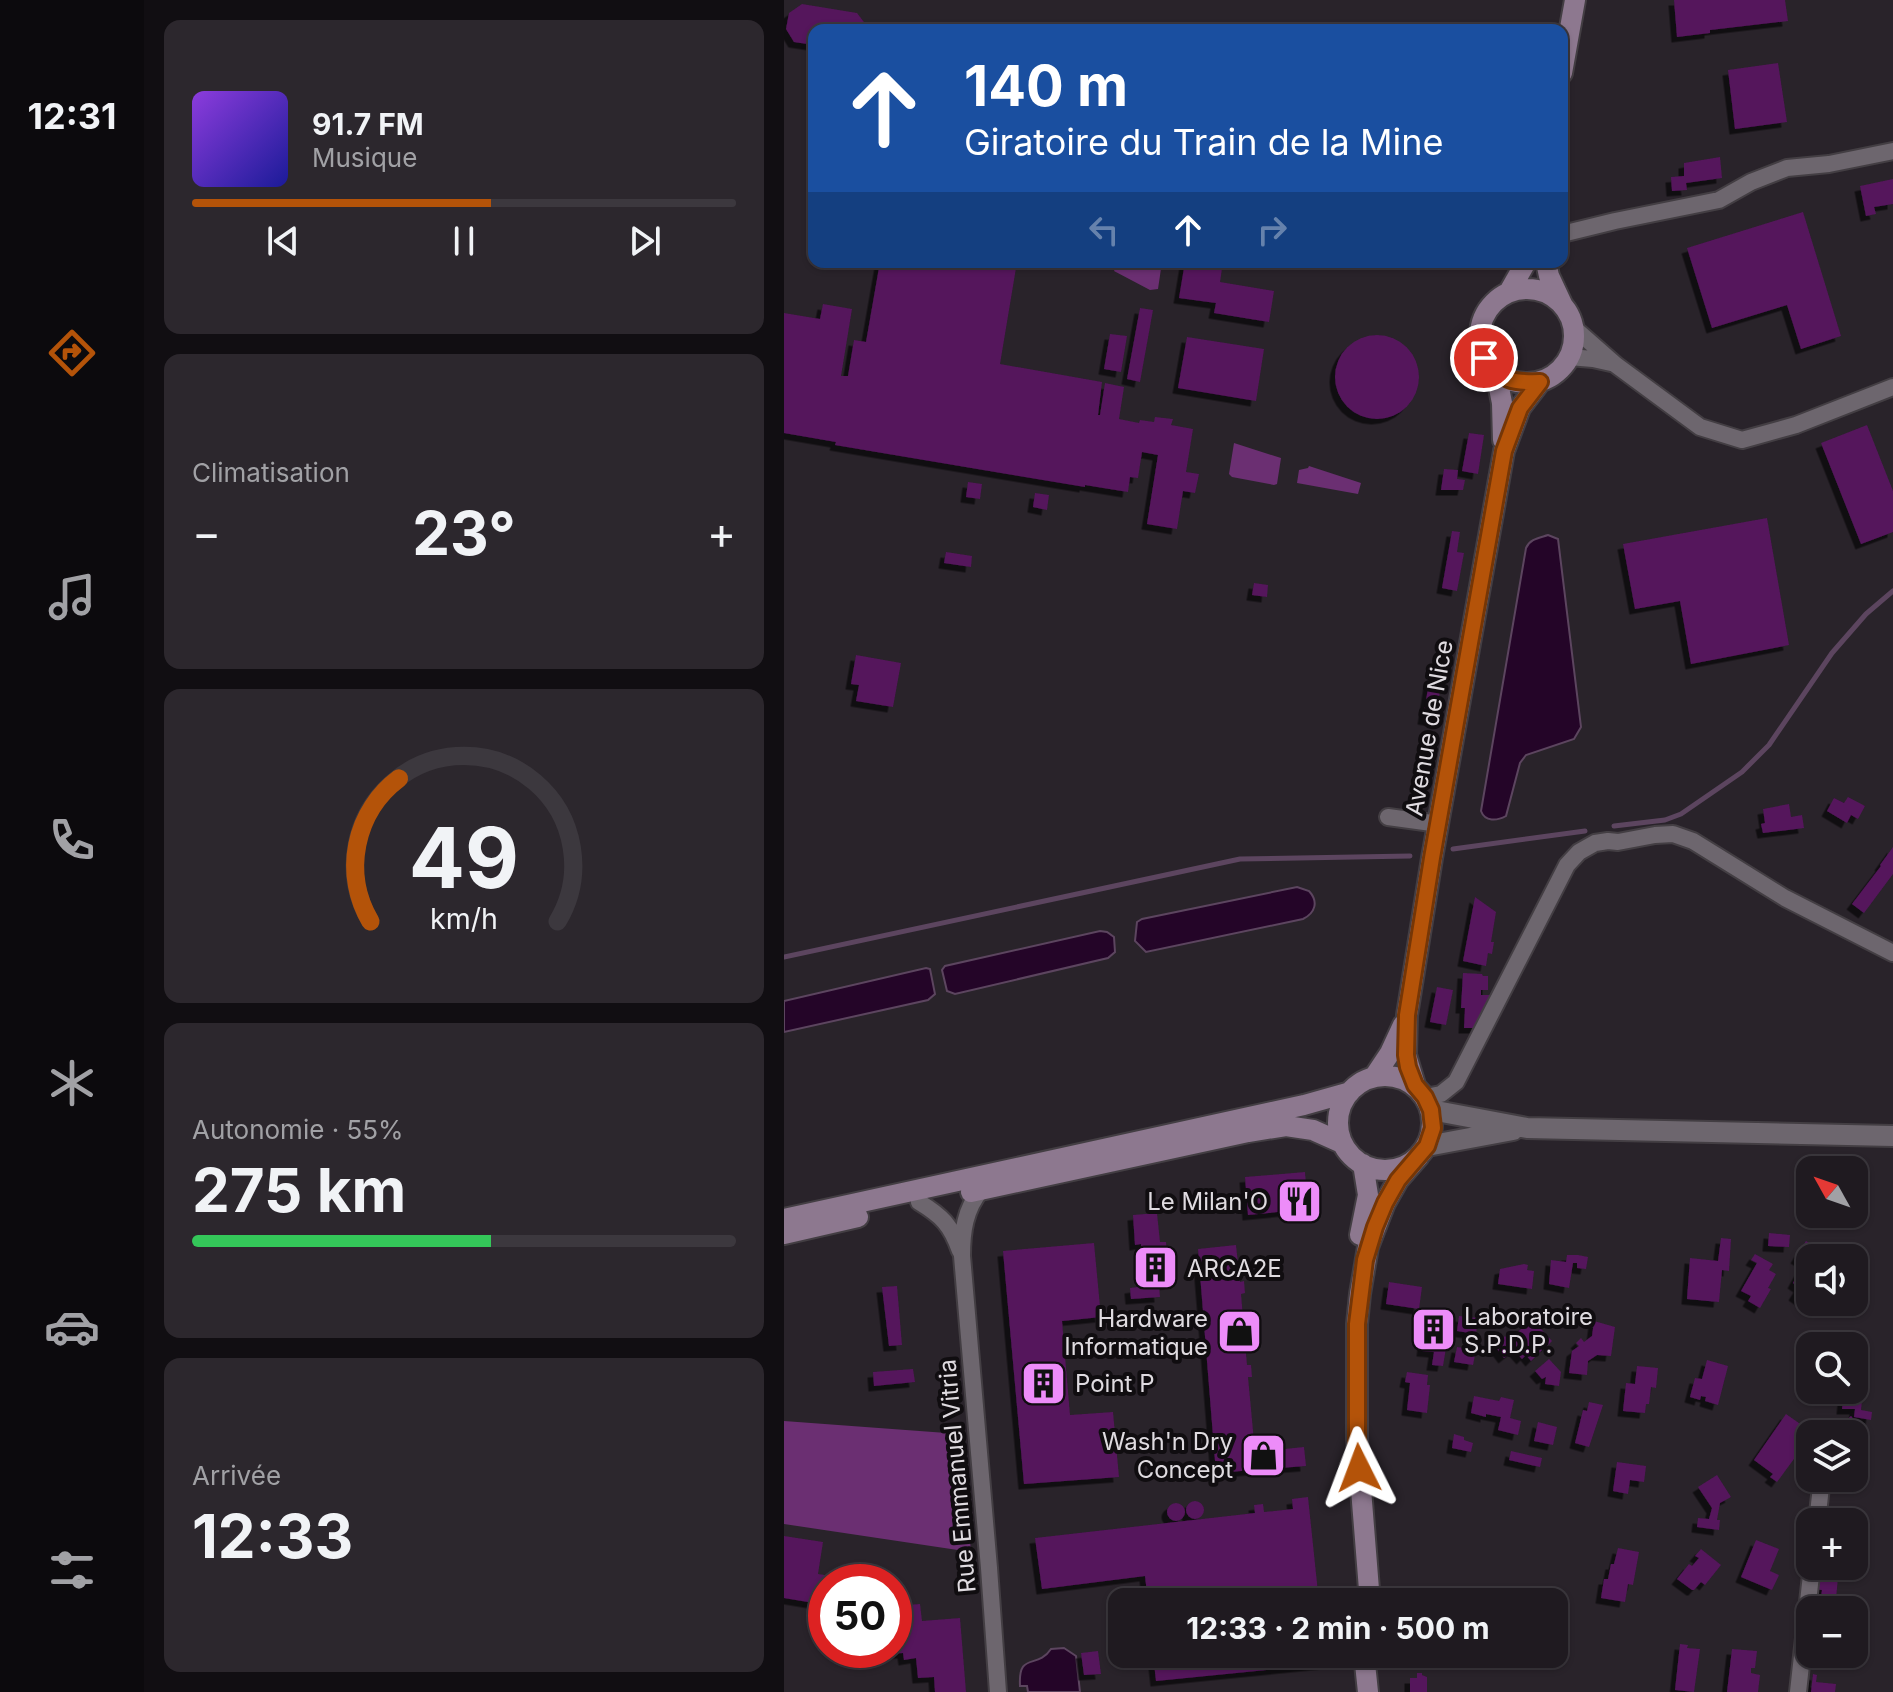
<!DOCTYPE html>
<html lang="fr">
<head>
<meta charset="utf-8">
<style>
  :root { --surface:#1f1a20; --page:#2c272d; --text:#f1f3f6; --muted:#a1a1a5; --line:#3c383e; --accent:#b45309 }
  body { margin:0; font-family:Inter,sans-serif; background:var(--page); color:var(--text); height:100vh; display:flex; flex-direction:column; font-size:30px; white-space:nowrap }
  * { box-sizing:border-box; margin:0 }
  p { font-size:26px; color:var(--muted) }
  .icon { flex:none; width:44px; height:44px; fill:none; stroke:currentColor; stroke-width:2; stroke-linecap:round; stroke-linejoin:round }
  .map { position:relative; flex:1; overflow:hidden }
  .drawer { display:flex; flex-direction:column; gap:20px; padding:20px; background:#110e12; width:640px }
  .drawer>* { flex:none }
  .banner { position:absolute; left:24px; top:24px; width:760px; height:244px; border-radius:16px; box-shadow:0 2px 6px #0004,0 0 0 2px var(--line); background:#1a4fa0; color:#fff; overflow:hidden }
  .needle { width:52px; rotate:310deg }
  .fabs { position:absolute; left:1012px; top:1156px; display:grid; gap:16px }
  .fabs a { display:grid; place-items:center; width:72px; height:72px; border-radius:16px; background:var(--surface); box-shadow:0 2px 6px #0004,0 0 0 2px var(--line); font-size:40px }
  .speed { position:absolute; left:24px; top:1564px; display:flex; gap:16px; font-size:40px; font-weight:700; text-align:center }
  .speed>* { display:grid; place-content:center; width:104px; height:104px; border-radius:50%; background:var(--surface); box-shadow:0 2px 6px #0004,0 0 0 2px var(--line); line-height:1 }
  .speed .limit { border:12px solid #d22; background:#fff; color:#111 }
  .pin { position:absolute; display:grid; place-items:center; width:68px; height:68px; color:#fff; margin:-34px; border:4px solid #fff; border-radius:50%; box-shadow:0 2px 8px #0007 }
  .me { position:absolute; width:88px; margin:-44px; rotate:357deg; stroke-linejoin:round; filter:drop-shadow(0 0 6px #0008) }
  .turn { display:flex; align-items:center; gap:28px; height:168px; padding:0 24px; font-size:36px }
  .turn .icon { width:104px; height:104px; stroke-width:2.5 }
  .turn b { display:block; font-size:56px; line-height:68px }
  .lanes { display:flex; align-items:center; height:76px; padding:0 24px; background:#0003; justify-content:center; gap:40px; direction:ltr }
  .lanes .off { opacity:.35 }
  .big { font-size:60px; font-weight:700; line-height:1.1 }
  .drawer .tile { flex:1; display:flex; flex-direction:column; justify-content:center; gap:12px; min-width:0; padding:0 28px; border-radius:16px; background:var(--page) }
  .drawer .dial { align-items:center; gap:0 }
  .dial svg { height:208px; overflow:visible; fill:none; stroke:var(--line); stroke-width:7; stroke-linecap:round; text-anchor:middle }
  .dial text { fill:var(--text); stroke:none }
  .song { display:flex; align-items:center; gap:24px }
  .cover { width:96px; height:96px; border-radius:12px; background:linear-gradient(135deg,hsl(270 70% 55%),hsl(240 70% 35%)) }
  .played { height:8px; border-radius:4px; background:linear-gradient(90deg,var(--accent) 55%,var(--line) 55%) }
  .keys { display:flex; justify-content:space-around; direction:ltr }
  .heat { display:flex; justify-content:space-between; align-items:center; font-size:44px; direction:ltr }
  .charge { height:12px; border-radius:6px; background:linear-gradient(90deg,#34c759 55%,var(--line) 0) }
  .trip { position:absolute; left:324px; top:1588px; width:460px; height:80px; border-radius:16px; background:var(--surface); box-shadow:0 2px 6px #0004,0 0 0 2px var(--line); font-weight:700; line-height:80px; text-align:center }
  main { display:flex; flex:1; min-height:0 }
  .dock { display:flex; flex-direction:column; width:144px; justify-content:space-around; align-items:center; background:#0c0a0d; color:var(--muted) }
  .dock .icon { width:56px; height:56px }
  .dock .on { color:var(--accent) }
  .dock b { font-size:36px; color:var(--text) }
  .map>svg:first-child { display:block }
  .green { fill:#6b2f72 }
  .water { fill:#240528; stroke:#5c455f; stroke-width:2 }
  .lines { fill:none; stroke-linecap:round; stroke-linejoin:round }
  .stream { stroke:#5c455f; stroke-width:5 }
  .building { fill:#54155b; filter:url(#shadow) }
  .minor-casing { stroke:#433e43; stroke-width:20 }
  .tertiary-casing { stroke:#433e43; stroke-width:24 }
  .secondary-casing { stroke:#433e43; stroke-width:24 }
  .minor { stroke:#6d666e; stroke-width:16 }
  .tertiary { stroke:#6d666e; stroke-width:20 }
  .secondary { stroke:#8d788f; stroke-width:20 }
  .route-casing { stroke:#753606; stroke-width:20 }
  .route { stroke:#b45309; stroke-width:14 }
  .labels { text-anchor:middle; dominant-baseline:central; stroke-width:8; stroke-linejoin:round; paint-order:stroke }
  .street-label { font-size:24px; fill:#dfdbe0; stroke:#100d10 }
  .poi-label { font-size:24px; fill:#dfdbe0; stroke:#100d10; text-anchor:end }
</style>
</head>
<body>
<main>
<nav class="dock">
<b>12:31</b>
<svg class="icon on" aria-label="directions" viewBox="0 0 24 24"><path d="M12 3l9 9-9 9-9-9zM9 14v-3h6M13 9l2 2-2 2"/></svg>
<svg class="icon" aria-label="music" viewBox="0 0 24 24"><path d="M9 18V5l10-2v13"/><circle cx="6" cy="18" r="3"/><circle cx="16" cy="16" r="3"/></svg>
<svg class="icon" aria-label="phone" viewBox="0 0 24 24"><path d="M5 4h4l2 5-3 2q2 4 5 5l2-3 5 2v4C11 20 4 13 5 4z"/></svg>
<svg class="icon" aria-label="climate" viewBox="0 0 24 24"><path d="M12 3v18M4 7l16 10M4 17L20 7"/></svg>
<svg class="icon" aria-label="car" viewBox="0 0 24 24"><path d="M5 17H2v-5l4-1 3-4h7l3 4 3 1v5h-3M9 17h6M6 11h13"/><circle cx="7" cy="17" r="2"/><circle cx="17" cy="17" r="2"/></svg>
<svg class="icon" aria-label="filters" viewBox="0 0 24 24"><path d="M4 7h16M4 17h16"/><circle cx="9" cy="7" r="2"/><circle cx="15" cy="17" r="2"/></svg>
</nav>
<section class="drawer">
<div class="tile">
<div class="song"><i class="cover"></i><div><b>91.7 FM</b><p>Musique</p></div></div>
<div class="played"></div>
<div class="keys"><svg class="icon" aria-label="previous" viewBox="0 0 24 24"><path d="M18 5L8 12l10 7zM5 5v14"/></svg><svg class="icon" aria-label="pause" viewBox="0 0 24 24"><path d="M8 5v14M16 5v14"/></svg><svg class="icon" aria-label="next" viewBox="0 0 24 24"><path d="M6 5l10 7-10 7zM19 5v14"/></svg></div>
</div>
<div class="tile"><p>Climatisation</p>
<div class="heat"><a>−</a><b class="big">23°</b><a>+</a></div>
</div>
<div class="tile dial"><svg viewBox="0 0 100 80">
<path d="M14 69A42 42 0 1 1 86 69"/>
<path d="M14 69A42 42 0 0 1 25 14" stroke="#b45309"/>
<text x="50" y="56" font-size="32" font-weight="700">49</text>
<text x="50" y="72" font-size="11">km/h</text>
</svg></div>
<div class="tile"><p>Autonomie · 55%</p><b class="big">275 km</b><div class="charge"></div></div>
<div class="tile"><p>Arrivée</p><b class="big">12:33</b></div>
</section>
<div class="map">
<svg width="1109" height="1692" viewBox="0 0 1109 1692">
  <defs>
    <filter id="shadow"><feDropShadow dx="-5.5" dy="5.5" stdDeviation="0" flood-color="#0009"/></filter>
  </defs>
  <rect width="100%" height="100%" fill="#29232a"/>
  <path class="green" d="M334,262h44l-4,27 -8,1 -36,-19z
    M450,443l47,15 -4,26 -3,1 -42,-8 -3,-3z
    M525,466l52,17 -3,11 -61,-11 2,-13 9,-2z
    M0,1421l176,13 11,118 -187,-28z"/>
  <path class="water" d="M764,535l10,4 23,188 -7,12 -48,16 -6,8 -14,53c-9,5 -21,6 -25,-5l45,-263c4,-9 13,-10 22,-13z
    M513,887l12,4c10,11 6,22 -6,28l-157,33 -11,-11 2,-19 5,-3z
    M316,931l7,1 7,5 1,15 -7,6 -153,36 -8,-3 -5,-21 3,-4z
    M142,968l4,1 5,25 -7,6 -144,32v-31z
    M280,1648l12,8 4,36h-52l-1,-6h-7c-2,-35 17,-16 31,-37z"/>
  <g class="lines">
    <path class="stream" d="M830,826l51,-6 16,-6 61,-42 27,-27 63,-92 34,-39 27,-23
      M669,849l132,-18
      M0,957l456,-98 170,-3"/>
  </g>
  <path class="building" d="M890,0h111l3,21 -78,9v3l-33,4z
    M18,4l55,9 10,13 -1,4h-52v15l-20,-3 -8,-13 3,-16z
    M994,63l9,59 -52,7 -7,-59z
    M936,157l2,21 -36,5 1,7 -15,1 -1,-14 13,-1v-13z
    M1109,179v25l-19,3 2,7 -10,2 -6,-30z
    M1019,212l38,124 -40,13 -14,-44 -75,23 -25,-80z
    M96,262h137l-17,102 102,18 -4,33h2l5,-32 19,4 -5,32 20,4 1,-3 14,2 1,-5 18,2 -2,6 22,4 -7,43 13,2 -4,19 -12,-2 -6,38 -30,-5 11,-69 -16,-3 -4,26 -8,-1 -2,15 -43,-7v2l-250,-42 1,-3 -52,-9v-120l36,6 3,-15 29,5 -11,67h7l6,-36 12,2z
    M401,262h38l-3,20 54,9 -5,31 -55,-9 2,-10 -37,-5z
    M356,308l13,2 -13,72 -13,-3z
    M326,334l17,2 -6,36 -17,-3z
    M551 377a42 42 0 1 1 84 0a42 42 0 1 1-84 0Z
    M403,337l77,12 -8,52 -78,-13z
    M1083,425l26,66v41l-32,12 -40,-101z
    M685,433l15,2 -6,39 -16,-3z
    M660,469l14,1 -1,9 8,1 -2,10h-22z
    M184,482l14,2 -2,15 -14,-2z
    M251,493l14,2 -2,15 -14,-3z
    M983,518l22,127 -98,19 -11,-63 -45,8 -12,-65z
    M668,531l8,1 -3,20 7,1 -7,38 -15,-3z
    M162,552l26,4 -1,11 -27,-4z
    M470,583l14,2 -1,12 -15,-2z
    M72,655l45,8 -8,44 -37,-6 3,-16 -8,-1z
    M645,682l12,3 -6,36 -12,-2z
    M1064,797l17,9 -7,13 -7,-4 -4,8 -20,-12 7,-13 10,5z
    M1005,804l2,13 11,-2 2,13 -41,5 -2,-9 4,-1 -2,-14z
    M1109,847v27l-29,39 -12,-9 29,-38 -1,-1z
    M691,897l21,15 -5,30h3l-2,12 -4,-1 -2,13 -23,-5z
    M679,973l19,1 1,2h5v14h-7v5h11l-17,33h-11l1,-20h-4z
    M653,987l16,3 -7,35 -16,-3z
    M521,1172l3,37 -60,6 -3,-38z
    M373,1213l3,29h6l4,42 -11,1 1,12 -29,2 -1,-11 15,-2 -4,-42 -6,1 -2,-30z
    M985,1233l21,2 -1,12 -21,-1z
    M937,1238l10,1 -2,32 -7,-1 -3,32 -32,-3 3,-41 28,3z
    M1022,1241l9,6 -4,6 9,5h-10v41l-5,4 -11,-8 5,-8 -6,-4 11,-20 -8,-5z
    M310,1243l7,74 -39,4 8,94 43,-3 6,65 -95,7 -21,-233z
    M452,1245l4,37 4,-1 1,12 -4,1 6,71h4l1,12h-4l7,75 49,-5 2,19 -90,7 -18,-224z
    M971,1254l18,10 -4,6 7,4 -8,14 3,1 -11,19 -12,-7 3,-5 -10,-5 16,-28 -6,-3z
    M783,1255h11l10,2 -2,12 -9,-1v-5h-4l-4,25 -20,-4 2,-24 15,2z
    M740,1264l4,1 -1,5 7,1 -2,18 -34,-5 2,-15z
    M605,1282l33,5 -3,22 -33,-5z
    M113,1286l5,59 -13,1 -7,-59z
    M643,1311l16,2 -4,34 7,1 -3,18 -11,-1 2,-13 -12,-1z
    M675,1316l19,2 -2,16 -19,-3z
    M748,1319l20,22 -6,6 -4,-6 -4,4 4,5 -11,11 -5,-6 -4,4 -8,-9 -10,8 -9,-12 10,-10 4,4z
    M810,1321l21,6 -4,29 -14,-1 -9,6 -1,14 -18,-2 3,-22 7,-5 -3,-3 5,-5 3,4 8,-6z
    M673,1347l19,3 -3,15 -19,-3z
    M765,1359l12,13 -2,14 -14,-2 1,-7 -4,2 -7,-8z
    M923,1360l21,6 -10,39 -13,-4 1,-4 -5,-1 -1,4 -10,-3 5,-19 7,1z
    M853,1366l21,2 -2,20 -5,-1 -2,17h-3l-1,9 -22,-2 3,-28 9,1z
    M129,1369l2,13 -41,4 -1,-14z
    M623,1372l21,3 -1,10h3l-3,28 -20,-3 3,-27 -5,-1z
    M1070,1382l13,1 -2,17h-3l-1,10 11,2 -1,8 -17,-3 1,-8h-13l2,-19h10z
    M690,1396l25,5 2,-4 13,3 -4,18 11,3 -3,14 -20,-5 3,-13 -15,-3v3l-15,-4z
    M805,1402l14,3 -14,42 -14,-4 8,-33 4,1z
    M1002,1414l20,14 2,-2 6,5 -4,3v3l-33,45 -7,-5 3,-3 -19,-14z
    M1067,1416l5,6 -3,3 10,12 -9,7 7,8 -7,6v-24h-9l-2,-2 3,-3 -4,-5z
    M754,1422l19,5 -4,18 -19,-4z
    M670,1434l10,3v3l9,3 -2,9 -19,-4z
    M727,1451l31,7 -2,9 -31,-7z
    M833,1462l29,4 -2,16 -14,-2 -2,14 -15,-3z
    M933,1475l14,22 -11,6 -3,17h3l-1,10 -22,-3 1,-9 11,1 3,-11 -14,-21z
    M524,1497l11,105h-171l-3,-26 -103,13 -7,-51 220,-25 -1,-8 9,-1 1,8 29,-3 -1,-10z
    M402 1510a9 9 0 1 1 18 0a9 9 0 1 1-18 0Z
    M383 1512a9 9 0 1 1 18 0a9 9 0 1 1-18 0Z
    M0,1536l39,6 -5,32 13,2 -1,6h-4v23l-42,-7z
    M972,1540l23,9 -9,22 9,4 -7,15 -31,-13z
    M834,1548l21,4 -6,33 -5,-1 -3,18 -24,-4 3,-19h4l3,-15h3z
    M917,1549l20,16 -16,20 -4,-3 -7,8h-2l-15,-11 12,-15 3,2 7,-8 -4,-2z
    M1033,1566h15v10l6,1 -2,22 -15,-2 1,-7 -8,-1z
    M136,1604l2,17 38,-3 6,74h-31l-1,-15 -16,1 -2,-20 -12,2 -1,-7 -29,2v-5h20v-44z
    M896,1644l8,1 -1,3 13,1 -6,43 -19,-2z
    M948,1649l25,2 -2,17h-4v5l9,2 -2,17h-31z
    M314,1651l3,23 -17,1 -3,-22z
    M369,1654h172l1,10 -170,17z
    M633,1673h5v2l5,2v15h-17v-14h7z
    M1029,1674l4,1 -1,7 20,2 -1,8h-24z"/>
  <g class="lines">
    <defs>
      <path id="minor" d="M778,234l53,-13 104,-21 32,-18 36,-14 42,-4 64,-13
        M790,328l42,37 84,62 42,13 54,-15 97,-38
        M785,357l24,2 18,4
        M604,817l51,7
        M641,1097l16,-3 15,-12 111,-217 12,-13 16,-9 13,-2 10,1 37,-7 18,-1 20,7 92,57 108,55
        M197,1190c-16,19 -19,42 -19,66l27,312 9,124
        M135,1202c23,14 32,23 41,49
        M1033,1522l5,-44
        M1014,1692l14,-126"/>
      <path id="tertiary" d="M647,1110l96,18 366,8
        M643,1146l86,-16"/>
      <path id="secondary" d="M778,73l13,-73
        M762,262l3,14 14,30
        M696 336a47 47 0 1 1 94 0a47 47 0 1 1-94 0Z
        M725,292l17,-30
        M712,373l6,30 1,37
        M554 1123a47 47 0 1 1 94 0a47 47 0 1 1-94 0Z
        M590,1077l16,-24 13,-28
        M631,1085l-9,-30 1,-40 25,-157 72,-407 16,-43 20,-26
        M187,1192l277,-60 38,-6 27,4 29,13
        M0,1219l520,-114 46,-13
        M0,1234l74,-17
        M576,1235l8,-40 -5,-31
        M586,1602l-13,-163v-115l3,-30 8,-47 17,-44 13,-23 21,-24
        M580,1654l4,38"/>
    </defs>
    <use href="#minor" class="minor-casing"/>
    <use href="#tertiary" class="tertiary-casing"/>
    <use href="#secondary" class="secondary-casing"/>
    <use href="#minor" class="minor"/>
    <use href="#tertiary" class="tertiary"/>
    <use href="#secondary" class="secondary"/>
  </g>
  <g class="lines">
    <defs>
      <path id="route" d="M575,1468l-2,-29v-115l8,-64 10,-33 10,-24 13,-23 29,-34 6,-18 -2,-18 -6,-13 -10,-12 -7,-18 -2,-12 1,-40 25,-157 72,-407 16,-43 20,-26c-28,1 -38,-1 -56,-24"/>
    </defs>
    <use href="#route" class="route-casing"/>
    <use href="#route" class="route"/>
  </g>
  <defs>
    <symbol id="restaurant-square" viewBox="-11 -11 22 22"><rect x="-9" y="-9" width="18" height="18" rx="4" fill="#ed8cf9" stroke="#100d10"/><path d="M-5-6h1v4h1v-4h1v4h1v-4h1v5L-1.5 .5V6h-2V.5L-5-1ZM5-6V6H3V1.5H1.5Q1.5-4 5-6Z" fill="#111"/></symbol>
    <symbol id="building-square" viewBox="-11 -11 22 22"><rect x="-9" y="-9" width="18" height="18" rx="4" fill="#ed8cf9" stroke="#100d10"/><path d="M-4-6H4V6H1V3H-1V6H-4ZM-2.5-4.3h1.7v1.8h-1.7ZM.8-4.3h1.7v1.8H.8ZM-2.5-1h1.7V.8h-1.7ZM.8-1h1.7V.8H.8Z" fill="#111"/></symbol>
    <symbol id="shop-square" viewBox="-11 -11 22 22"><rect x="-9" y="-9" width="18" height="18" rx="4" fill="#ed8cf9" stroke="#100d10"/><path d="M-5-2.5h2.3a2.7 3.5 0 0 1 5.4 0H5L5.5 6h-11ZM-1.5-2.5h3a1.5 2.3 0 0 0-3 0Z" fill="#111"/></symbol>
  </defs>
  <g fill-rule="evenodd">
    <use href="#restaurant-square" x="490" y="1176" width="51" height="51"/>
    <use href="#building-square" x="346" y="1242" width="51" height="51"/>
    <use href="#building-square" x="624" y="1304" width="51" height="51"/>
    <use href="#shop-square" x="430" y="1306" width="51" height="51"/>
    <use href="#building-square" x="234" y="1358" width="51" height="51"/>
    <use href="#shop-square" x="454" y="1430" width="51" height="51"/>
  </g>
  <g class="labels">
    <g class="street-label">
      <text transform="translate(645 728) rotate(-80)">Avenue de Nice</text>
      <text transform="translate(173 1476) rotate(-95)">Rue Emmanuel Vitria</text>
    </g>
    <g class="poi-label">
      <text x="484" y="1201">Le Milan'O</text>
      <text x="403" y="1268" text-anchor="start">ARCA2E</text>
      <text x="680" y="1316" text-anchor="start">Laboratoire<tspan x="680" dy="28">S.P.D.P.</tspan></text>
      <text x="424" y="1318">Hardware<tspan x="424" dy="28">Informatique</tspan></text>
      <text x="291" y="1383" text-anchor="start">Point P</text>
      <text x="449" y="1441">Wash'n Dry<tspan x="449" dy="28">Concept</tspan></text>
    </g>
  </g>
</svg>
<div class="fabs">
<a><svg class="needle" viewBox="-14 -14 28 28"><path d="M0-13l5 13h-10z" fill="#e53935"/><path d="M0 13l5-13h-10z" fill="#a1a1a5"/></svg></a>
<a><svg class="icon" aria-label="sound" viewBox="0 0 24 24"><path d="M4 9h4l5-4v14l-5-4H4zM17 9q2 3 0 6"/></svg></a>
<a><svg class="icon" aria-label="search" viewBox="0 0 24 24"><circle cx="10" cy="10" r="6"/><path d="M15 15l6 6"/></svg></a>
<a><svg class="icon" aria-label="layers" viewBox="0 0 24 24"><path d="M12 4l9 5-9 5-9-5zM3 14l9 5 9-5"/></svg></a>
<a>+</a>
<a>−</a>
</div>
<div class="speed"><div class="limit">50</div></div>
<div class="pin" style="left:700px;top:358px;background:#d93025"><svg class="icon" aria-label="arrive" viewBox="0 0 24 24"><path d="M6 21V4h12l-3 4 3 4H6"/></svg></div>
<svg class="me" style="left:575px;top:1468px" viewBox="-20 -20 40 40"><path d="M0-17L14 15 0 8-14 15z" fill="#b45309" stroke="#fff" stroke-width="4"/></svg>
<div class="trip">12:33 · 2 min · 500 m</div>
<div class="banner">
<div class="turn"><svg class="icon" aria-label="ahead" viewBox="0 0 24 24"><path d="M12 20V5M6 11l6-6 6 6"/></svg><div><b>140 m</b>Giratoire du Train de la Mine</div></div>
<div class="lanes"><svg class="icon off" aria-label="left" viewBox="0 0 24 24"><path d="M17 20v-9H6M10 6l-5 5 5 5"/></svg><svg class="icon" aria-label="ahead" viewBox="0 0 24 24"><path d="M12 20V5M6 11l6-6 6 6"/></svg><svg class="icon off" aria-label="right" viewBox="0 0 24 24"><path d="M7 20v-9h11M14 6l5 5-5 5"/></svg></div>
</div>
</div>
</main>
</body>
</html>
